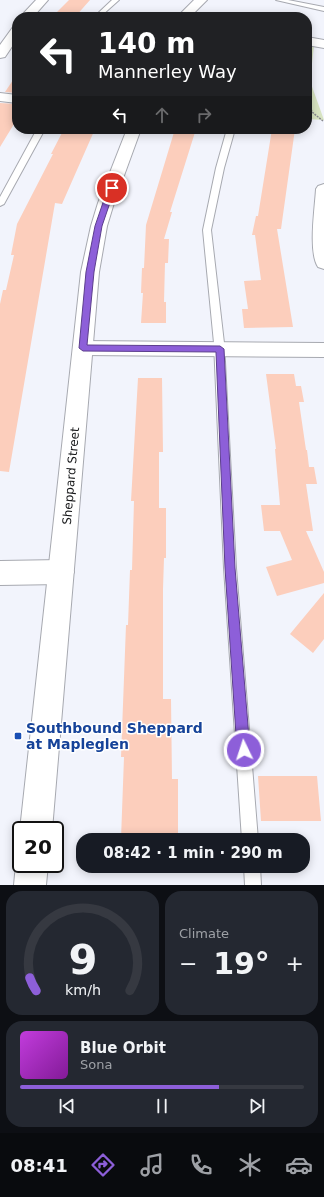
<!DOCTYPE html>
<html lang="en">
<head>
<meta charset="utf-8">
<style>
  :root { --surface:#171b24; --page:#242831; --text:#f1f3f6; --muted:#9ea1a6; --line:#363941; --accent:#8d5fd9 }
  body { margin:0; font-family:"DejaVu Sans",sans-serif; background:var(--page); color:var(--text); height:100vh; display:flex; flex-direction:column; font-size:15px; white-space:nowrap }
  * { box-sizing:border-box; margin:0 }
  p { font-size:13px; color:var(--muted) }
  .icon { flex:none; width:22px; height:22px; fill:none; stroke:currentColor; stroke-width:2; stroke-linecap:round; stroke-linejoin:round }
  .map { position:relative; height:885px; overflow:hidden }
  .details { display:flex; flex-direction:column; gap:6px; padding:6px; background:#0d0f14; flex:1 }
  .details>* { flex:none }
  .hud { position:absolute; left:12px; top:12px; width:300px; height:122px; border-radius:16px; box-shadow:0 2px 10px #0003; background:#202124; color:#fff; overflow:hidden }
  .speed { position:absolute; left:12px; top:821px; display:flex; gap:8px; font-size:20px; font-weight:700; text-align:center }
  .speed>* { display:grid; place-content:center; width:52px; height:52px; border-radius:50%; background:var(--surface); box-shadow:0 2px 10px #0003; line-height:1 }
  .speed .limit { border:2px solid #111; border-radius:6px; background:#fff; color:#111 }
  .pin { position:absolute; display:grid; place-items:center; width:34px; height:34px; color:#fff; margin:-17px; border:2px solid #fff; border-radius:50%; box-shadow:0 1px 4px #0007 }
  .me { position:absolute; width:44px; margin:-22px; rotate:356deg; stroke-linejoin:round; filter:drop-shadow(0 0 3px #0008) }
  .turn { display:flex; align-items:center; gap:14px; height:84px; padding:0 20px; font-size:18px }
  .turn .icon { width:52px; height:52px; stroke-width:2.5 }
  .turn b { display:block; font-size:28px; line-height:34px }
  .lanes { display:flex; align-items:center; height:38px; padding:0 20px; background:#0003; justify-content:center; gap:20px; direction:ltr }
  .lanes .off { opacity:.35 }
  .big { font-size:30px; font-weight:700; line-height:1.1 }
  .details .widget { flex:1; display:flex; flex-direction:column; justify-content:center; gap:6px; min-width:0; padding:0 14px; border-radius:16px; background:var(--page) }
  .details .dial { align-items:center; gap:0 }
  .dial svg { height:104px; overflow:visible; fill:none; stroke:var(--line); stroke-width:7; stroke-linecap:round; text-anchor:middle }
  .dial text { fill:var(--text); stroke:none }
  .song { display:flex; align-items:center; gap:12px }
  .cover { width:48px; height:48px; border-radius:6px; background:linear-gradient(135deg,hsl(290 70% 55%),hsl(290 70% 35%)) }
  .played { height:4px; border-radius:2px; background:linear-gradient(90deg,var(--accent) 70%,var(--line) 70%) }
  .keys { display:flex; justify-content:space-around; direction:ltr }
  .heat { display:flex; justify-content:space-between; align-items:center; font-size:22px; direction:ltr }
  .details .tiles { flex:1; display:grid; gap:6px; grid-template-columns:1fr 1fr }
  .widget:last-child { grid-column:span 2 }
  .trip { position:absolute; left:76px; top:833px; width:234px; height:40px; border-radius:16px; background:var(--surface); box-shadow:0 2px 10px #0003; font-weight:700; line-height:40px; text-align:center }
  .tabs { display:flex; height:64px; justify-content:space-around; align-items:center; background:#090b0e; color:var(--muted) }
  .tabs .icon { width:28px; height:28px }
  .tabs .selected { color:var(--accent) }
  .tabs b { font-size:18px; color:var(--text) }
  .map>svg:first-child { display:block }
  .green { fill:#d8e4c2 }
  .building { fill:#fccebc }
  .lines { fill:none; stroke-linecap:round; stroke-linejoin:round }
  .service-casing { stroke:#a7a9b0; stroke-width:2 }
  .minor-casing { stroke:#a7a9b0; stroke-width:2 }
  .tertiary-casing { stroke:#a7a9b0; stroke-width:2 }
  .path { stroke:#898a8f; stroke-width:1.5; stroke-dasharray:2 1; stroke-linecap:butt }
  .service { fill:#fff; fill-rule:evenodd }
  .minor { fill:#fff; fill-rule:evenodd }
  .tertiary { fill:#fff; fill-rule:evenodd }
  .route { fill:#8d5fd9; stroke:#5c3e8d }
  .transit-dot { fill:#1a4fb4; stroke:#fff; stroke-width:1.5 }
  .labels { text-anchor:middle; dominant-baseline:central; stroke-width:3; stroke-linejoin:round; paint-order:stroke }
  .street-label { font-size:12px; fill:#151618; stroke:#fff }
  .near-transit-label { font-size:14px; font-weight:bold; fill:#164399; stroke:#fff; text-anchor:start }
</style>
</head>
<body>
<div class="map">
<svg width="324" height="885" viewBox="0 0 324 885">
  <rect width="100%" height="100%" fill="#f2f4fc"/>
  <path class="green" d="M311,45l3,1 -4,35 14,39 -17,-1v-63z"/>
  <path class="building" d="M69,0h21l-15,17h-23z
    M17,74v19l-12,-1z
    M0,103l17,1v15l-17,28z
    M64,129h31l-33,75 -7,-1 -46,269 -9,-1v-167l3,-14h3l8,-35h-3l6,-31 36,-70h-2z
    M175,129h21l-26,83h2l-8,27h5l-1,24h-3l-1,39h2v21h-25l2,-30h-2l1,-25h2l2,-43z
    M272,129h23l-14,100h-4l16,98 -49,1 -2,-19h6l-4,-28 17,-1 -6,-45h-3l4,-19h2z
    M266,374h28l2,12h5l3,16h-5l7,48h1l2,17h5l3,17h-11l7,47h-7l18,41v11l-47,13 -11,-29 26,-7 -12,-29h-16l-3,-26h19l-5,-56h1z
    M138,378h24l1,74h-4v56h7v50h-2l-1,31v110h8l1,80h6v60h-57l3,-82h-3l5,-132h2l2,-55h2l2,-69h-3z
    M324,593v46l-11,14 -23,-19z
    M258,776h59l4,45h-60z"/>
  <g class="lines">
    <defs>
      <path id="service" d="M112,0h7l-19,17h-6z
        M276,0h12l36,7v4z
        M37,129h8l-41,75 -4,2v-9z
        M227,129h8l-11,39 -13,62 13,113 12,225 22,272h-16l-18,-272 -10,-225 -11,-113 13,-62z
        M244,866h16l1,19h-16z"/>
      <path id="minor" d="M36,0h12l-15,17h-13z
        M17,26v13l-12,18 -5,1v-13l13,-18z
        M307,37l17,3v8l-17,-3z
        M0,93l17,2v8l-17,-2z
        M324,184v85l-6,-2c-10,-15 -3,-59 -2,-78l2,-3z
        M83,341l241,2v14l-241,-2 -7,-2 -3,-5 3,-5z
        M61,560l9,4 4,8 -4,8 -9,4 -61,1v-24z"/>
      <path id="tertiary" d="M194,0h13l-17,17h-13z
        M127,129h14l-27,74 -7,23 -8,46 -47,558h-31v1l-1,-1 61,-558 10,-46 7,-23z
        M21,853v11h27l-2,21h-32l2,-21z"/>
    </defs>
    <use href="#service" class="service-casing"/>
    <use href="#minor" class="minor-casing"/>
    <use href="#tertiary" class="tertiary-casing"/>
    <path class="path" d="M307,63l3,-7
      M307,95l5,17 11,9"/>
    <use href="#service" class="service"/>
    <use href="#minor" class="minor"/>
    <use href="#tertiary" class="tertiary"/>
  </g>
  <path class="route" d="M112,186l3,2 -13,38 -8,46 -7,73 133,1 4,3 11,219 15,182 -2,4 -4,2 -5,-2 -2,-4 -12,-182 -9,-216 -133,-1 -4,-3 7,-76 9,-46 13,-38z"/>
  <rect class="transit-dot" x="14" y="732" width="8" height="8" rx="2"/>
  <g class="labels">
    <g class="street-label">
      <text transform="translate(71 476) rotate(-85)">Sheppard Street</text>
    </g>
    <g class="near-transit-label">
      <text x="26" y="728">Southbound Sheppard<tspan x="26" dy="16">at Mapleglen</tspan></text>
    </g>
  </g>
</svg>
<div class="speed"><div class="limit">20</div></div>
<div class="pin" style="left:112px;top:188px;background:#d93025"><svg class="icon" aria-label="arrive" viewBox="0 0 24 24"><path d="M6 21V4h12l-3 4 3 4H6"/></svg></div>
<svg class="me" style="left:244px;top:750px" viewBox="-20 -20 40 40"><circle r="17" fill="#8d5fd9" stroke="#fff" stroke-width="3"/><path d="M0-11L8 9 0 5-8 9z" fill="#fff"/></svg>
<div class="trip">08:42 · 1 min · 290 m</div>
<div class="hud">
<div class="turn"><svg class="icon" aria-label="left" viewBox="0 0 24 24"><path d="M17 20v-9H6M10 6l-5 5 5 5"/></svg><div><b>140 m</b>Mannerley Way</div></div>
<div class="lanes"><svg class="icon" aria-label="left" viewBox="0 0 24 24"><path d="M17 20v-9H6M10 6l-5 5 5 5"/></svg><svg class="icon off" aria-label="ahead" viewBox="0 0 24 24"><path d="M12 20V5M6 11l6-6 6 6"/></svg><svg class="icon off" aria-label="right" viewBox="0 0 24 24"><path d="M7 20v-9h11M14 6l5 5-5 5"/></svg></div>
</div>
</div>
<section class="details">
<div class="tiles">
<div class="widget dial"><svg viewBox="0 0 100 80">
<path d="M14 69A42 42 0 1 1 86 69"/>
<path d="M14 69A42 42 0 0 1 9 59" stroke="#8d5fd9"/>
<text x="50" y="56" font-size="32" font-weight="700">9</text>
<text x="50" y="72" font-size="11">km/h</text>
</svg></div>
<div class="widget"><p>Climate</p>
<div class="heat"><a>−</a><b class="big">19°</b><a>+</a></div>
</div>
<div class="widget">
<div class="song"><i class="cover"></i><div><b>Blue Orbit</b><p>Sona</p></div></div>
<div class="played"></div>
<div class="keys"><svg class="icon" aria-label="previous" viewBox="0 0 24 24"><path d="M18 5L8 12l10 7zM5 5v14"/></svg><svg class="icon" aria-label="pause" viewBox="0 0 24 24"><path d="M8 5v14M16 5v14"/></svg><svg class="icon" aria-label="next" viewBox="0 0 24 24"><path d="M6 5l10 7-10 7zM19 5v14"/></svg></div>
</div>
</div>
</section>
<nav class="tabs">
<b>08:41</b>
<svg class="icon selected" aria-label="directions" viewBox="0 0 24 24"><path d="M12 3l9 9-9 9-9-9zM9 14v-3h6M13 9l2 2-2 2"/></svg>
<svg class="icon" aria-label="music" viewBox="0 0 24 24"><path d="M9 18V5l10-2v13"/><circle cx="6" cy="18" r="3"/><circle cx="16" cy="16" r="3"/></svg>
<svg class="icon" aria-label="phone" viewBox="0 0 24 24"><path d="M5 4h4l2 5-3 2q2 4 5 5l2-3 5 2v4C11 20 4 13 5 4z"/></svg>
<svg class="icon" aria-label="climate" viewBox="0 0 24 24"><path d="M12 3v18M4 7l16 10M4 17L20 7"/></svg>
<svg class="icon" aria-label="car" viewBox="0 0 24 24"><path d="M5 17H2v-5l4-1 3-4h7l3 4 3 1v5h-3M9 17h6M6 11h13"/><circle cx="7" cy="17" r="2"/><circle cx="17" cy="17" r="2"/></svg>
</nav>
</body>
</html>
